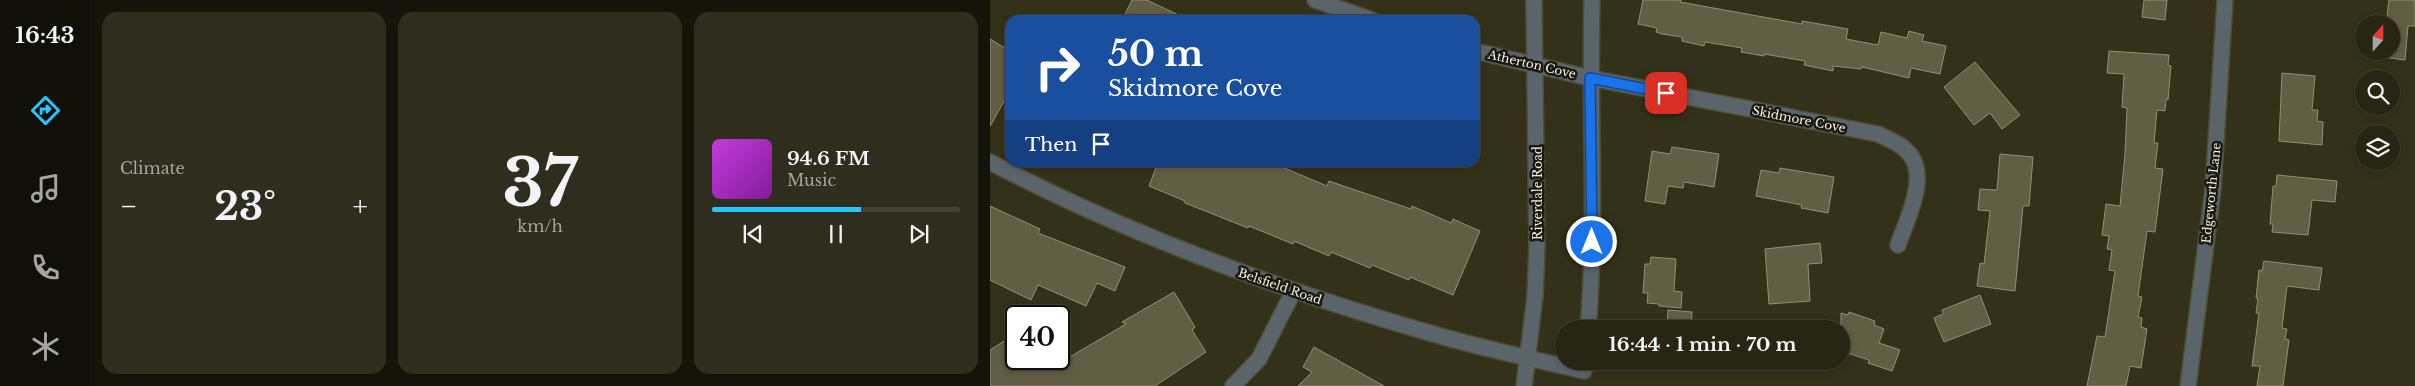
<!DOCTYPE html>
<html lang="en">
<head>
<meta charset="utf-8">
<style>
  :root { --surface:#272514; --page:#2f2d1d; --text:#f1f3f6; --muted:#a4a5a0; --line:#434234; --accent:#27c8ff }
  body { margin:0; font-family:"Libre Baskerville",serif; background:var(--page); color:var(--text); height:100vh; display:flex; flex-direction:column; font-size:19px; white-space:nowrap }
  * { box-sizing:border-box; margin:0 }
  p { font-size:16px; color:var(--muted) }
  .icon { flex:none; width:28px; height:28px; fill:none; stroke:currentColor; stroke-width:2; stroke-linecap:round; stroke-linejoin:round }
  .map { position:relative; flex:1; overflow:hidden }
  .details { display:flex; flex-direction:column; gap:12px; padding:12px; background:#15140b; width:900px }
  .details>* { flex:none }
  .banner { position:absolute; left:15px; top:15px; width:475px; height:152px; border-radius:15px; box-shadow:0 2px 8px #0003,0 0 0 1px var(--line); background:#1a4fa0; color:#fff; overflow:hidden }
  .needle { width:32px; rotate:21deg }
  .controls { position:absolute; left:1365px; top:15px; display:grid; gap:10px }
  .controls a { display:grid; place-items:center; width:45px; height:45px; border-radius:50%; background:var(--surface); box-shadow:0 2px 8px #0003,0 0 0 1px var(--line); font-size:25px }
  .speed { position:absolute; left:15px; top:305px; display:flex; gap:10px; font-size:25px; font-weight:700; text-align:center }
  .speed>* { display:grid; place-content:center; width:65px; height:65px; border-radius:50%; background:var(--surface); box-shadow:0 2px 8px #0003,0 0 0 1px var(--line); line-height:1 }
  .speed .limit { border:2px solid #111; border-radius:8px; background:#fff; color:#111 }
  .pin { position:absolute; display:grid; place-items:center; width:42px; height:42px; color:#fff; margin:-21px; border-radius:10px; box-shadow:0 2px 8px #0006 }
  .me { position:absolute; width:55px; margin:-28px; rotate:0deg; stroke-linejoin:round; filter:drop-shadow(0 0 4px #0008) }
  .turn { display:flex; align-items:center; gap:18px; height:105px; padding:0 20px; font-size:22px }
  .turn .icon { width:65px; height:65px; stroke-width:2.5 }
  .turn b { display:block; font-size:35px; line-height:42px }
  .then { display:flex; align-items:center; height:48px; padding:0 20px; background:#0003; gap:10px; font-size:19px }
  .big { font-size:38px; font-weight:800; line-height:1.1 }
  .details .widget { flex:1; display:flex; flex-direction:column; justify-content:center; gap:8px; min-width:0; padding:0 18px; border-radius:15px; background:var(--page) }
  .details .dial { align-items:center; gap:0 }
  .dial b { font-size:65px; line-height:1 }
  .song { display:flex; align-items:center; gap:15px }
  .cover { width:60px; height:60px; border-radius:8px; background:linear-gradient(135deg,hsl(290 70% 55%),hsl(290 70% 35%)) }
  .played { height:5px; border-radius:2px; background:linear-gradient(90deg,var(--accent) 60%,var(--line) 60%) }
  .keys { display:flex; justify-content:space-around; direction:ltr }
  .heat { display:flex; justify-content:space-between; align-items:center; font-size:28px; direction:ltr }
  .details .tiles { flex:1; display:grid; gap:12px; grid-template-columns:repeat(3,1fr) }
  .trip { position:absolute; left:565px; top:320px; width:295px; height:50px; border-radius:25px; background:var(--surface); box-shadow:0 2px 8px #0003,0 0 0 1px var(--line); font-weight:800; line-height:50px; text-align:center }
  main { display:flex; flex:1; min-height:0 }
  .dock { display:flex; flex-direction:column; width:90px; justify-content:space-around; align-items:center; background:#100f08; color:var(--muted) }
  .dock .icon { width:35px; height:35px }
  .dock .active { color:var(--accent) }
  .dock b { font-size:22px; color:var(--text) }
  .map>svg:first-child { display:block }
  .building { fill:#615e45; stroke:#928f75 }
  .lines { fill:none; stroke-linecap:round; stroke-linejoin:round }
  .minor-casing { stroke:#4f4c36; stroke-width:18 }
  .minor { stroke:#5a656b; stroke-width:15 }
  .route-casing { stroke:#114b97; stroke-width:12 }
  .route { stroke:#1a73e8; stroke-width:9 }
  .labels { text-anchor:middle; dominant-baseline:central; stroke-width:5; stroke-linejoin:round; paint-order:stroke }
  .street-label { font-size:12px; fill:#f3f2e4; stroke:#1a180f }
</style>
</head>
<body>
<main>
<nav class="dock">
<b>16:43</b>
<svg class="icon active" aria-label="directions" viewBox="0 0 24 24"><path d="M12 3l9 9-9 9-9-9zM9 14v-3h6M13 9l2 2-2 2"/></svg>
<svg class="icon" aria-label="music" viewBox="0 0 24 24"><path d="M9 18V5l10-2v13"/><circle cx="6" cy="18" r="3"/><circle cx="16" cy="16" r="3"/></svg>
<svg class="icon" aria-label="phone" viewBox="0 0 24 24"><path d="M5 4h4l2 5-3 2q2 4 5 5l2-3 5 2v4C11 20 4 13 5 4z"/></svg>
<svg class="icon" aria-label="climate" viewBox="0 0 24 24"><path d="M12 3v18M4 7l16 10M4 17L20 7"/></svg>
</nav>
<section class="details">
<div class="tiles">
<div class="widget"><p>Climate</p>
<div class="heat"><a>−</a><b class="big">23°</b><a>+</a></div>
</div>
<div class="widget dial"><b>37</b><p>km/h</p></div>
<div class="widget">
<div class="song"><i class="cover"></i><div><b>94.6 FM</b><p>Music</p></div></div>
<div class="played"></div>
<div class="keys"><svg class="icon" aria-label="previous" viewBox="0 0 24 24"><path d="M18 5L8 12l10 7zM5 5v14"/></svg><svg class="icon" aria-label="pause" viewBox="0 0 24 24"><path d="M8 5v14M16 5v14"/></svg><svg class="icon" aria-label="next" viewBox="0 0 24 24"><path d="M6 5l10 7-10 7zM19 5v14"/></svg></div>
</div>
</div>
</section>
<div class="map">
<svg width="1425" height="386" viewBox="0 0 1425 386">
  <rect width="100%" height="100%" fill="#34311a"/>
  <path class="building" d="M142,0h15l42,20h-67z
    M653,0h38l-1,2 122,22v-3l46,8 -2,10 32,6 3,-13 26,6 2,-7 15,4 -2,6 24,5 -6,28 -29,-6 -2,10 -47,-11 -1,2 -28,-3v5l-29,-6 1,-4 -41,-7v2l-23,-4 1,-4 -37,-6 -1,4 -22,-5v-4l-20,-3 -6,-2 1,-4 -19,-4z
    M1154,0h23l-2,20 -23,-3z
    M1399,0h26v26h-7l-3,34 -22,-3v-6h8v-27h-5z
    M0,39l20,12v40l-20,35z
    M1119,51l60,4 -1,10 3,1 -3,34 -2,-1 -1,12 -8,-1 -3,33h4l-3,25 8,1 -8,63 -8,-1 -9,65 4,1 -4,20 4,1 -1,9 6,2 -6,39 -11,-2 -4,20h-39l10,-50 8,1 10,-66 -6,-1 3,-20 -5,-1 2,-13 -7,-1 4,-31 14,2 5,-52 2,-46 -5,-1 2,-33 -17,-1z
    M985,62l45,53 -18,14 -12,-16 -16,12 -30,-38z
    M1292,73l33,3 -3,34h6l-1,11 6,1 -1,23 -43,-4z
    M682,147l47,7 -5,33 -30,-5 -1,6 -15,-2 -3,18 -20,-3 7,-50 18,3z
    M1010,154l33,3 -4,49h-6l-8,85 -38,-5 3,-23 4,1 6,-53 -12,-1 2,-21 17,1z
    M168,162h112l57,24 2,-5 82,28 1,-3 39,17 2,-4 27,12 -27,64 -43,-18 -1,3 -37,-15 -2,3 -39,-16 -2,4 -35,-15 -1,3 -44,-18 -1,2 -63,-25v-2l-36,-15z
    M790,168l54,9 -6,36 -27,-5 1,-3 -46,-9 5,-26 18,3z
    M1287,175l60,6 -2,21 -23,-2 -4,35 -36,-3 1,-8h-3l3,-38h3z
    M0,206l50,23 -2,4 87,34 -10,24 -18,-8 -11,23 -48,-21 -7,15 -41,-20z
    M830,243l2,20 -14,1 2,37 -41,3 -4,-55z
    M661,257l25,2 -2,32 8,1 -1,16 -22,-2v-2l-12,-1 1,-10h-5l2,-29h5z
    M1274,261l58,7 -3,22 -32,-4 -5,42 5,1 -2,10 4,1 -6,46h-26l3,-20h-8l7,-53h-3l2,-15h-2l3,-28 3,1z
    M184,292l21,35 -3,3 14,22 -51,34h-165v-36l14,-9 17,25 13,-7h28l-1,3 65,-38 -4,-2z
    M990,295l11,29 -47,18 -10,-24 9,-4 -1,-4z
    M678,310l24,2 -1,17h-24z
    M859,312l26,9 -1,4 10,4 -5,14 21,7 -8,21 -24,-8 1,-3 -28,-9v-38l7,2z
    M324,347l70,39h-86l14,-14 -9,-5z"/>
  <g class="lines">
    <defs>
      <path id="minor" d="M325,0l57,20
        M485,51l115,27 288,56c10,5 22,9 30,18 22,23 -1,67 -10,93
        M0,162c145,76 297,131 454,175 46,13 93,23 140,34
        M598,329c9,-109 1,-219 4,-329
        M243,386l26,-27 34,-67
        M534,386l11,-90 2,-50 -3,-246
        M1198,386l25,-197 12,-189"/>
    </defs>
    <use href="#minor" class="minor-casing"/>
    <use href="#minor" class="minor"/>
  </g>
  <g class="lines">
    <defs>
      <path id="route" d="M602,242l-2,-164 76,15"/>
    </defs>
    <use href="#route" class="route-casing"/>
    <use href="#route" class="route"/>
  </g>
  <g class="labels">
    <g class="street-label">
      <text transform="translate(542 64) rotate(13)">Atherton Cove</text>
      <text transform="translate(809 119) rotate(11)">Skidmore Cove</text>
      <text transform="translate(547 193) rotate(-90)">Riverdale Road</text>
      <text transform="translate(1221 193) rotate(-84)">Edgeworth Lane</text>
      <text transform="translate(290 286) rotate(19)">Belsfield Road</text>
    </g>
  </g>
</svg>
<div class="controls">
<a><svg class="needle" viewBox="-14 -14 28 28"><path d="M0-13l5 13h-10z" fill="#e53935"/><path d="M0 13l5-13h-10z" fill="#a4a5a0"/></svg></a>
<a><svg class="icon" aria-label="search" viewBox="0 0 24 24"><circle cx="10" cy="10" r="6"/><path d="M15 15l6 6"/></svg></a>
<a><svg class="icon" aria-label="layers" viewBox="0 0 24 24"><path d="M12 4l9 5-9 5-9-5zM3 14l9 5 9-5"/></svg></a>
</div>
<div class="speed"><div class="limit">40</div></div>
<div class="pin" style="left:676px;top:93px;background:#d93025"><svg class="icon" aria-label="arrive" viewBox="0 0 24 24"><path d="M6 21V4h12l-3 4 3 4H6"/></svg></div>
<svg class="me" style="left:602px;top:242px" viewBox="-20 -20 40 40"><circle r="17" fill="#1a73e8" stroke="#fff" stroke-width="3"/><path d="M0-11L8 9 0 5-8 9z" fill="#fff"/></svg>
<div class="trip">16:44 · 1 min · 70 m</div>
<div class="banner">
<div class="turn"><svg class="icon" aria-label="right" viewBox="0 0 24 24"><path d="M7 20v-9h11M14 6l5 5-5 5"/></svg><div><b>50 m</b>Skidmore Cove</div></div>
<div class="then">Then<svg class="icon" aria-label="arrive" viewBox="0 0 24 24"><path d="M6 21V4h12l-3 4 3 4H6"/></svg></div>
</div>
</div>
</main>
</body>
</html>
